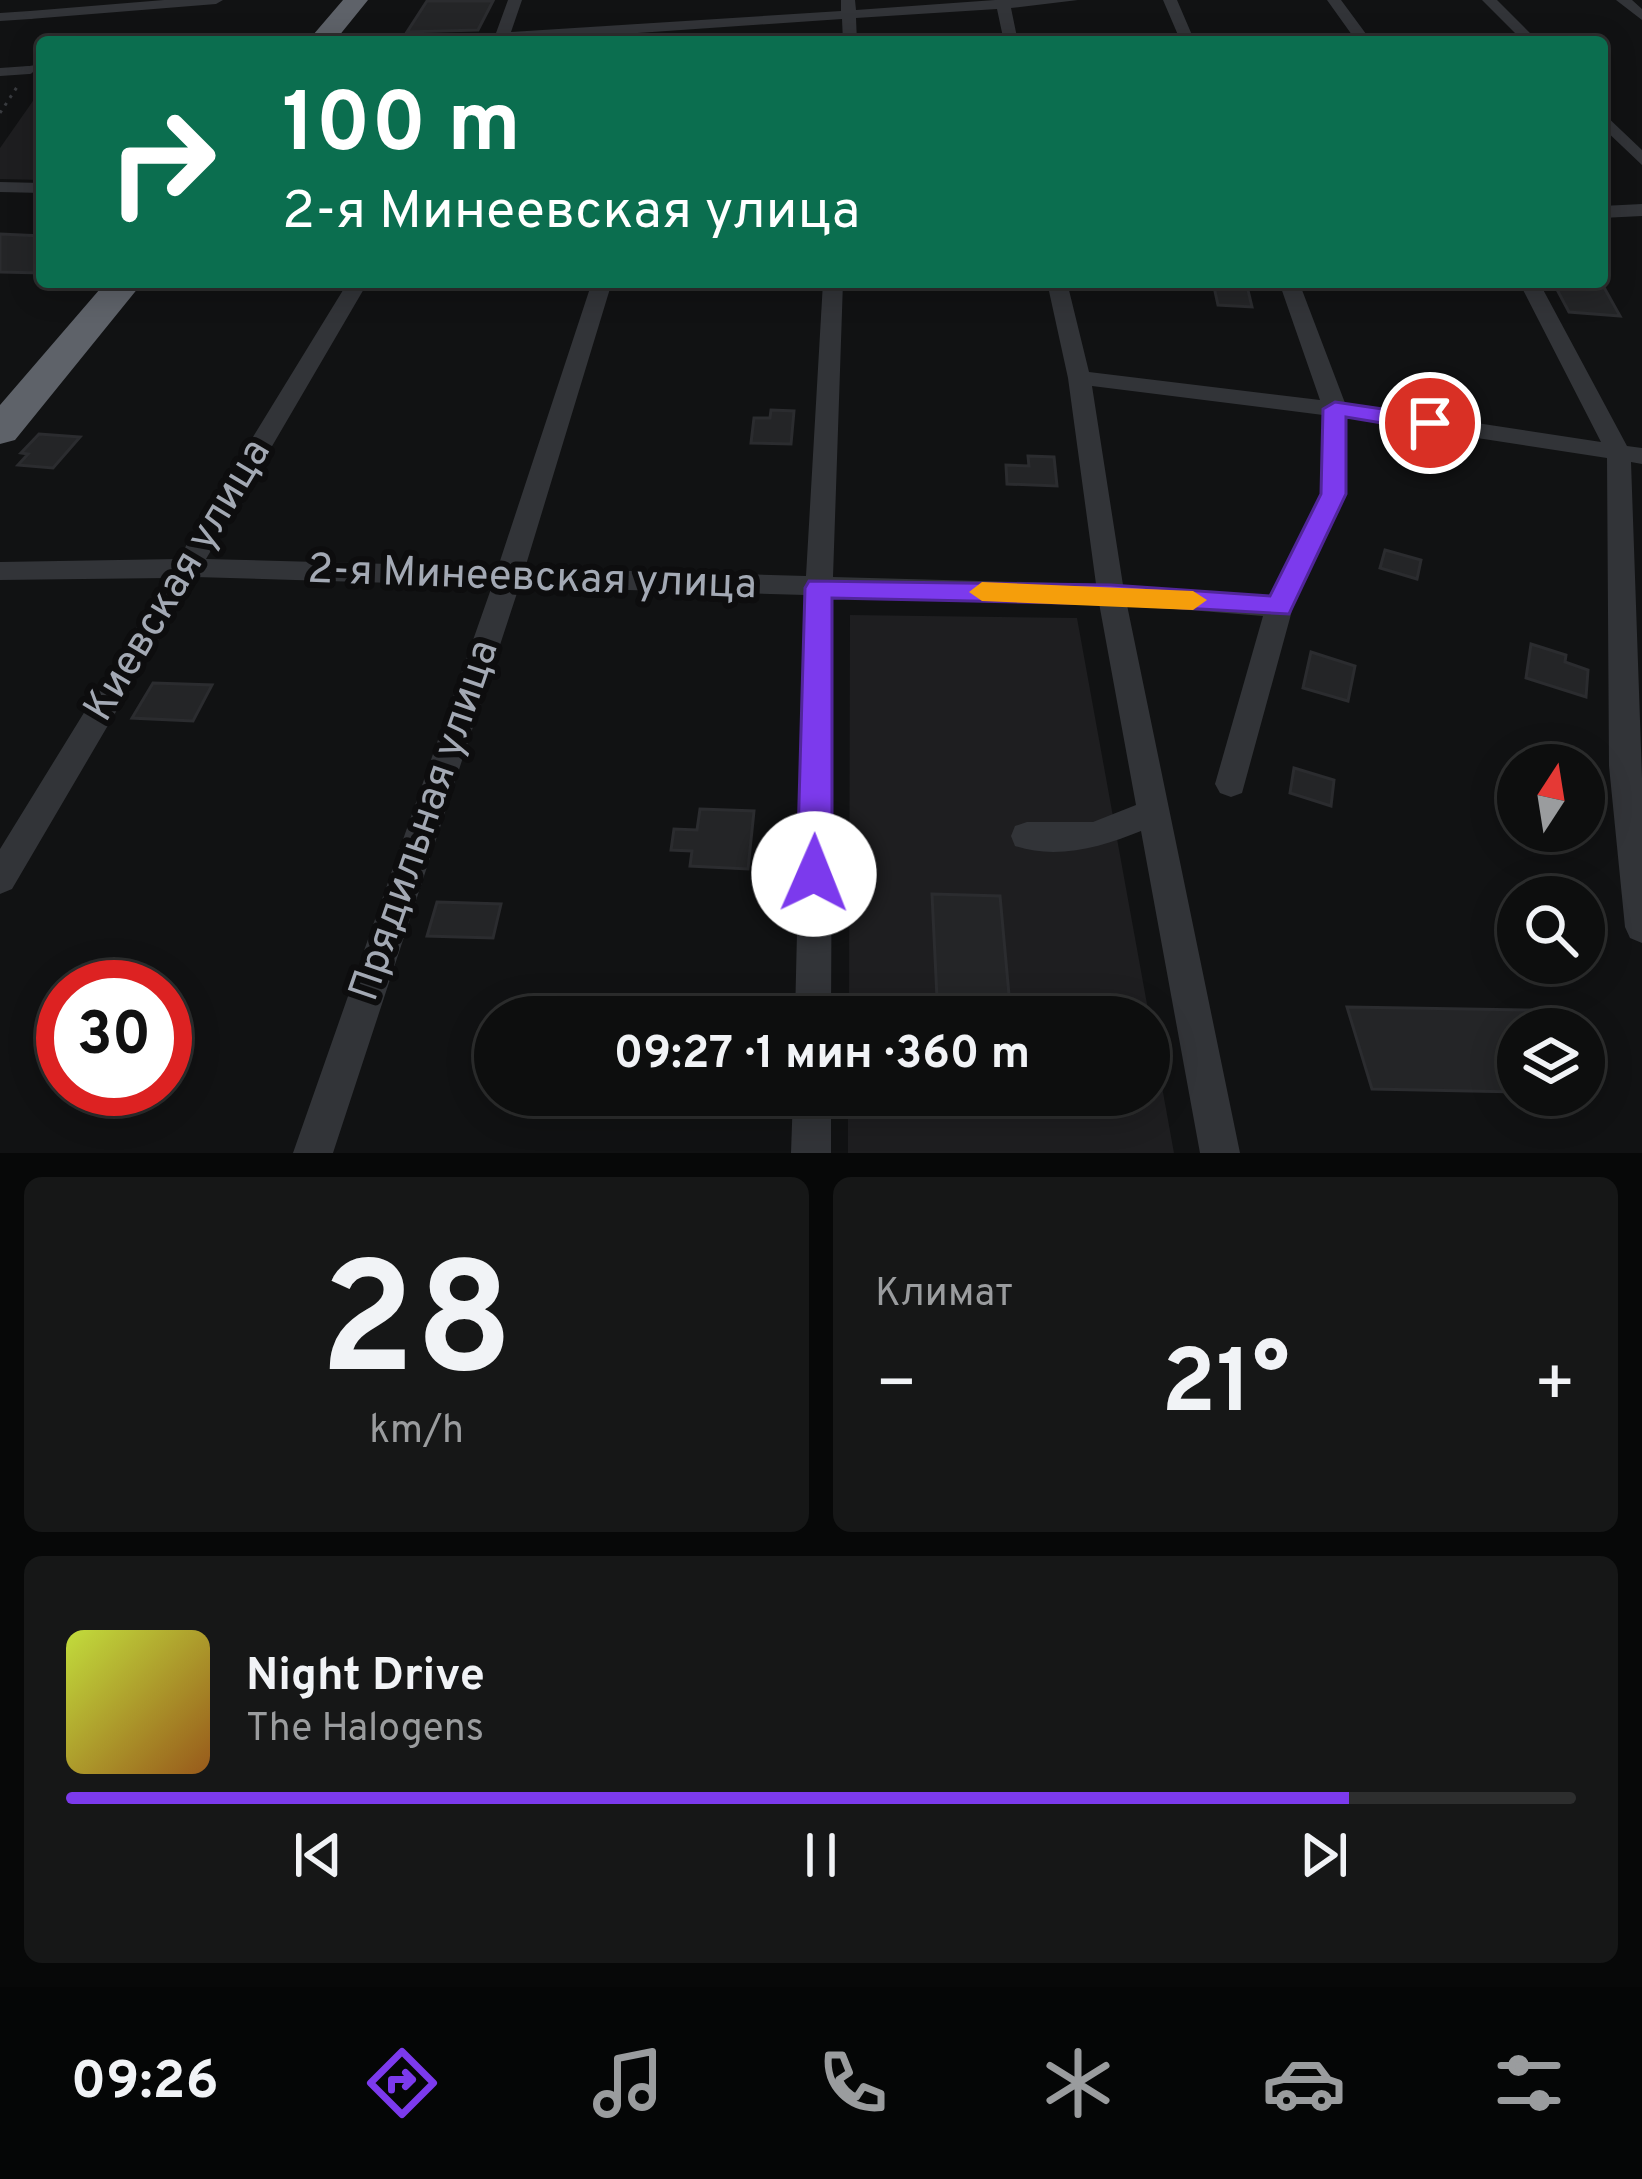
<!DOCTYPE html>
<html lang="ru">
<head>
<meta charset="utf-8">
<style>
  :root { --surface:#0d0e0e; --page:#161717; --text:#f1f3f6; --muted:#9a9c9e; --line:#2d2e2e; --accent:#7c3aed }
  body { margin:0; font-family:Overpass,sans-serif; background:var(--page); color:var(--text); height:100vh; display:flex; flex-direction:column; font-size:45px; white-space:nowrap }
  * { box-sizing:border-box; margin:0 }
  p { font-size:39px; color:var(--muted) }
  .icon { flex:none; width:66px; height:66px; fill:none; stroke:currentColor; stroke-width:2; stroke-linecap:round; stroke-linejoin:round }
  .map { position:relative; height:1153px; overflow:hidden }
  .drawer { display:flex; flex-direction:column; gap:24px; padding:24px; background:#070808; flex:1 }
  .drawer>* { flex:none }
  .guide { position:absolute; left:36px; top:36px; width:1572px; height:252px; border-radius:12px; box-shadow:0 6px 30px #0003,0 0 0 3px var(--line); background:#0b6e4f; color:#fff; overflow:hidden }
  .needle { width:78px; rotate:12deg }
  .buttons { position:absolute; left:1497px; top:744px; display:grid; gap:24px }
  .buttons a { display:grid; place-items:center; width:108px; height:108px; border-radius:50%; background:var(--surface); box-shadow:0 6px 30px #0003,0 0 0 3px var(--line); font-size:60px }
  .speed { position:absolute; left:36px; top:960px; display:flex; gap:24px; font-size:60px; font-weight:700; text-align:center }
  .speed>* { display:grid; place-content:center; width:156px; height:156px; border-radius:50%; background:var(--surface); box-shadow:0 6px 30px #0003,0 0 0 3px var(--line); line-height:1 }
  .speed .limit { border:18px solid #d22; background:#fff; color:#111 }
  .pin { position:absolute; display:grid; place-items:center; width:102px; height:102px; color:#fff; margin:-51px; border:6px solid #fff; border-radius:50%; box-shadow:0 3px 12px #0007 }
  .me { position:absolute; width:132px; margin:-66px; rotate:1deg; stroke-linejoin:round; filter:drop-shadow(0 0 9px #0008) }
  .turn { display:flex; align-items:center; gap:42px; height:252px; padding:0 48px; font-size:54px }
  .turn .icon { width:156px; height:156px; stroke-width:2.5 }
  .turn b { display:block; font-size:84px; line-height:102px }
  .big { font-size:90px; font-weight:700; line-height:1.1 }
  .drawer .card { flex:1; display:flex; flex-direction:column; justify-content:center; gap:18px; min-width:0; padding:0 42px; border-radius:18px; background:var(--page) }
  .drawer .dial { align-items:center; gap:0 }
  .dial b { font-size:156px; line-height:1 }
  .song { display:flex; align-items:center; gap:36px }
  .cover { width:144px; height:144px; border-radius:18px; background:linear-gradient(135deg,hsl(70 70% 55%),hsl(30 70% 35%)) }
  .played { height:12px; border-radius:6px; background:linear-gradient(90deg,var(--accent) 85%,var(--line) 85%) }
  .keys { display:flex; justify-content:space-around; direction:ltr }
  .heat { display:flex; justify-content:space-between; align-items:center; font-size:66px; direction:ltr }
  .drawer .tiles { flex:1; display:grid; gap:24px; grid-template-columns:1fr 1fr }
  .card:last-child { grid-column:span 2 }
  .trip { position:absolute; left:474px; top:996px; width:696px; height:120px; border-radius:60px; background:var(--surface); box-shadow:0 6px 30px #0003,0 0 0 3px var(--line); font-weight:700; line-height:120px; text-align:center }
  .tabs { display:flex; height:192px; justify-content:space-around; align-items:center; background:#050606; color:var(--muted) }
  .tabs .icon { width:84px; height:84px }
  .tabs .on { color:var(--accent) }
  .tabs b { font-size:54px; color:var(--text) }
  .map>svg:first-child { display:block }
  .built { fill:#1e1e20 }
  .building { fill:#242527; stroke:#2b2c2f; stroke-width:3 }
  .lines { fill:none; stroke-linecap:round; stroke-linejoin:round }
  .path { stroke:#393b3f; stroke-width:3; stroke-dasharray:3 6; stroke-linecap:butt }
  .lane { stroke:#323438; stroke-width:8 }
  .street { fill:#323438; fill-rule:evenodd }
  .highway { fill:#5e6269; fill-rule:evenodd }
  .route { fill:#7c3aed; stroke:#51269a; stroke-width:3 }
  .slow { fill:#f59e0b }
  .labels { text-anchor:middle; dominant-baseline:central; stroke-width:12; stroke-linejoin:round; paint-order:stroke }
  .street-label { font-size:42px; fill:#a3a9b4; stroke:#0d0d0e }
</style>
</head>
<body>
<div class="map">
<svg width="1642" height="1153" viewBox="0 0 1642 1153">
  <rect width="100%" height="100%" fill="#111213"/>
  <path class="built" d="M42,88v92l-42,-1v-31z
    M850,615l227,3 97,535h-326v-58h301v-78h-300z"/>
  <path class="building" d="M427,1h66l-15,29 -71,2z
    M0,234l42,2v37l-42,-1z
    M1213,282h33l6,25 -34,-2z
    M1553,282h48l19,34 -51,-4z
    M771,410l23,1 -3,33 -40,-1 3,-25h16z
    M39,434l41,3 -27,31 -35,-3 10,-11 -7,-1z
    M1028,456l26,1 3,29 -50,-2 -1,-19 23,1z
    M1385,550l36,10 -4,19 -37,-11z
    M1531,644l35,11 -1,7 23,8 -2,27 -60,-19z
    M1311,652l44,14 -7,35 -45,-13z
    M153,683l59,2 -19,36 -61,-3z
    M1294,768l40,12 -3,26 -41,-13z
    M700,809l54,2 -6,58 -58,-3 2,-15 -21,-1 3,-21 23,1z
    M932,894l68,2 11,121h-129v-20l55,1z
    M437,902l64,2 -8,34 -66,-2z
    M1347,1007l184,3 8,19h-21v63l-146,-3z"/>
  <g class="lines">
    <path class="path" d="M0,113l19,-29"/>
    <path class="lane" d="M0,17l30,-2
      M0,72l29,-2"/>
    <path class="street" d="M164,0h59l-7,4 -186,15 -7,-4 7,-4z
      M508,0h14l-11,32 330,-21v-11h14l1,10 139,-10h83l-67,8 7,34h-14l-7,-33 -141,9 1,24h-14l-1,-23 -335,23h-80l7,-4 62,-5z
      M1163,0h14l18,42h-14z
      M1327,0h14l31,42h-15z
      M1482,0h15l42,42h-15z
      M1616,0h16l10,9v11z
      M42,64v10l-21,-4 2,-3z
      M1602,112l40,38v15l-40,-38z
      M0,182l42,1v10l-42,-1z
      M1642,204v12l-40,2v-12z
      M348,282h20l-162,277 292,8 94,-285h20l-87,286 281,8 17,-294h20l-10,295 263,7 -28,-206 -21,-96h20l22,90 231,28 -41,-118h20l46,121 256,39 -82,-160h20l88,164 15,2v16l-11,-2 11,316v165l-12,-5 -5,-11 -16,-161 -2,-308 -260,-40 -1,76 -53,113 -51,186 -11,4 -11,-4 -5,-9 48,-168 -136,-11 113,548h-40l-59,-322c-39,16 -84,29 -126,15l-4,-10 4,-10 12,-4h66l43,-17 -37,-202 -266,-7 -2,421h-36l10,-422 -286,-8 -186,566h-40l199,-567 -297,-9 -183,312 -12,5v-45l167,-271 -167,2v-18l178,-3zM1092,386l231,29 -3,79 -50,102 -147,-11z
      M793,1095h38v58h-40z"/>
    <path class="highway" d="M343,0h25l-34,42h-27z
      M106,282h37l-128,158 -15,4v-39z"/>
  </g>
  <path class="route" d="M1335,402l95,14 11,7 -11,8 -84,-14v77l-57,120 -178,-10 -279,-6v276l-5,10 -13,5 -12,-5 -5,-10 8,-286 4,-7 302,4 159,11 51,-102 2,-85z"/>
  <path class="slow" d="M982,582l211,9 14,9 -14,10 -211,-9 -13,-9z"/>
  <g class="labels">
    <g class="street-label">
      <text transform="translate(532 579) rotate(2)">2-я Минеевская улица</text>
      <text transform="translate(179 581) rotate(-59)">Киевская улица</text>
      <text transform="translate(426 821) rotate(-71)">Прядильная улица</text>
    </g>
  </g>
</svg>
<div class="buttons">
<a><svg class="needle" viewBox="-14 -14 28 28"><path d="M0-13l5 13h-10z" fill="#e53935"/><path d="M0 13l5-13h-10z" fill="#9a9c9e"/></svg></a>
<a><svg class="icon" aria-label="search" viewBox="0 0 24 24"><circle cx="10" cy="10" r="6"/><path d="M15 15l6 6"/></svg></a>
<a><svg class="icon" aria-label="layers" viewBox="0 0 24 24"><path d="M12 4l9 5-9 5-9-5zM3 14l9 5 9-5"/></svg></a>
</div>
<div class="speed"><div class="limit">30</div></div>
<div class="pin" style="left:1430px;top:423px;background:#d93025"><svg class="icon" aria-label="arrive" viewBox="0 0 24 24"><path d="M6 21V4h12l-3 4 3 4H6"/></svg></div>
<svg class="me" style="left:814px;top:874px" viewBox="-20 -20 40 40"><circle r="19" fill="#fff"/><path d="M0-13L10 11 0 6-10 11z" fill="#7c3aed"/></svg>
<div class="trip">09:27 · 1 мин · 360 m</div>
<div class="guide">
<div class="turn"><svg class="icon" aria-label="right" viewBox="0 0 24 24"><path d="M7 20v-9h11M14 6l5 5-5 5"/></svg><div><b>100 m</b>2-я Минеевская улица</div></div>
</div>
</div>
<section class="drawer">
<div class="tiles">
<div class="card dial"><b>28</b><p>km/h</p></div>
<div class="card"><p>Климат</p>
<div class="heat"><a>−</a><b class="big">21°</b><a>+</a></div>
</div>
<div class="card">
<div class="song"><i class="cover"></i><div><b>Night Drive</b><p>The Halogens</p></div></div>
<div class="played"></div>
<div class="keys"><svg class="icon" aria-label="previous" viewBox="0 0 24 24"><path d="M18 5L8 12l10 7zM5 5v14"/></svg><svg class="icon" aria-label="pause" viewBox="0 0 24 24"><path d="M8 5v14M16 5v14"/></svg><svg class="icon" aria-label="next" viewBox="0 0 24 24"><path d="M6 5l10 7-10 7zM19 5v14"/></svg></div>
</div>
</div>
</section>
<nav class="tabs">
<b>09:26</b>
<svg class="icon on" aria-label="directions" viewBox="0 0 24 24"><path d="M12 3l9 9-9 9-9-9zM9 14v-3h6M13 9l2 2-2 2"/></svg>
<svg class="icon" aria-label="music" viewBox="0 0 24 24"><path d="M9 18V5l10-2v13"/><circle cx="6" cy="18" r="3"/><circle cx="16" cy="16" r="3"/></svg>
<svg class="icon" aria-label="phone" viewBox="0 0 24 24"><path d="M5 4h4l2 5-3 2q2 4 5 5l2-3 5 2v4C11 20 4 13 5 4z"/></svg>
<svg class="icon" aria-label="climate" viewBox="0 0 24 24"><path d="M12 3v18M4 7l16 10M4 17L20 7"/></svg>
<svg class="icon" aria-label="car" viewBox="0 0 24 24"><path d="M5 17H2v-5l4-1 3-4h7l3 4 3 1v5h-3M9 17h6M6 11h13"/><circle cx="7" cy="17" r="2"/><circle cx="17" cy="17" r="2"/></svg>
<svg class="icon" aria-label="filters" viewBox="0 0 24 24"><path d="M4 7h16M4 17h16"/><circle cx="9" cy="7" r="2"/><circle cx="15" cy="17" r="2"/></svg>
</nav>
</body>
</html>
